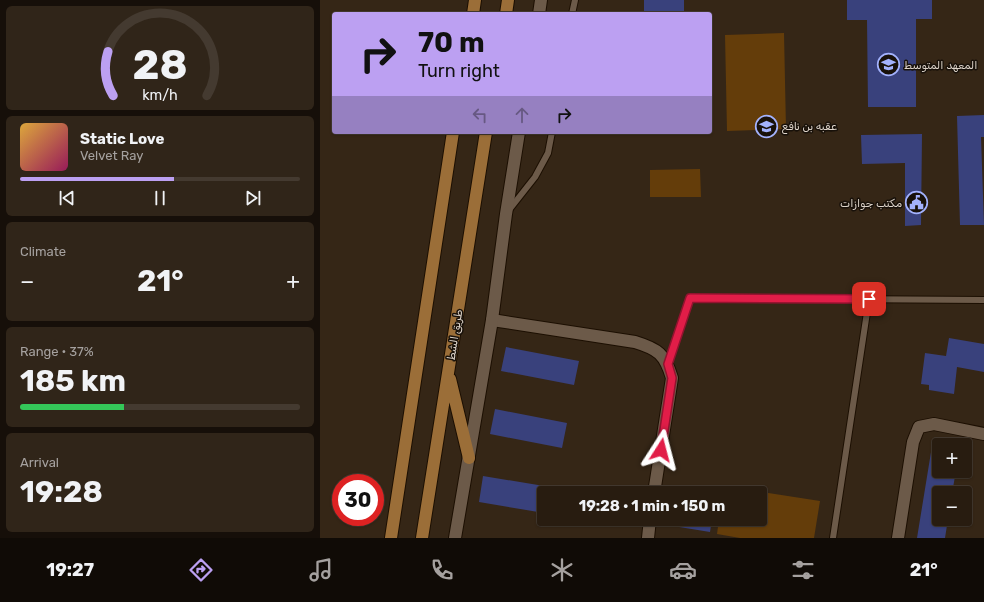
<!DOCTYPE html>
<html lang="en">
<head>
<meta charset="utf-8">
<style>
  :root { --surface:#281c10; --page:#302519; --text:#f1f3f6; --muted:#a5a19f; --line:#443a30; --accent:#bca0f2 }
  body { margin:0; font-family:Rubik,"Noto Sans Arabic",sans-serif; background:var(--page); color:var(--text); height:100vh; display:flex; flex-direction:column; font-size:15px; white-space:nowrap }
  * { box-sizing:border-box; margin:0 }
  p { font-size:13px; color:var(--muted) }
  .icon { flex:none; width:22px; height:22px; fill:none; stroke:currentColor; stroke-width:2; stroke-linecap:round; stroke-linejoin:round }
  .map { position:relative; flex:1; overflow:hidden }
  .details { display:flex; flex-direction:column; gap:6px; padding:6px; background:#160f09; width:320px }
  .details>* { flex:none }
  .banner { position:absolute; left:12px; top:12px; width:380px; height:122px; border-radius:4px; box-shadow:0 1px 3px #0004,0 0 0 1px var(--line); background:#bca0f2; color:#111; overflow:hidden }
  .tools { position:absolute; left:612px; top:438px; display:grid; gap:8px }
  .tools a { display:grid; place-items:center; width:40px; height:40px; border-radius:4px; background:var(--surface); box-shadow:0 1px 3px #0004,0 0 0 1px var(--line); font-size:20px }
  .speed { position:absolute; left:12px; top:474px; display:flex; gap:8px; font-size:20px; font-weight:700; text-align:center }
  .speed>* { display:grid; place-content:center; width:52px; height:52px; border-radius:50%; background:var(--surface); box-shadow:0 1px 3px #0004,0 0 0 1px var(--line); line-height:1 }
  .speed .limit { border:6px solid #d22; background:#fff; color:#111 }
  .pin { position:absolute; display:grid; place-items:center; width:34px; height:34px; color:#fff; margin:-17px; border-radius:8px; box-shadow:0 2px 6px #0006 }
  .me { position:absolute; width:44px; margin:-22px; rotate:9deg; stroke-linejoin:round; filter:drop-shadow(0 0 3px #0008) }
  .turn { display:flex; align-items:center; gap:14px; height:84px; padding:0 20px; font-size:18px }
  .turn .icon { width:52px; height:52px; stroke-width:2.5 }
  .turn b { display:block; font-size:28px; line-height:34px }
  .lanes { display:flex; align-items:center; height:38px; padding:0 20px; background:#0003; justify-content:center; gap:20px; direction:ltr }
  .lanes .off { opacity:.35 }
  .big { font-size:30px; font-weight:700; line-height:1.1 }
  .details .widget { flex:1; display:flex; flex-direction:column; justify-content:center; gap:6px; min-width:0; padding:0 14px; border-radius:6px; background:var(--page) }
  .details .dial { align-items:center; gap:0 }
  .dial svg { height:104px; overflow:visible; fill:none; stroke:var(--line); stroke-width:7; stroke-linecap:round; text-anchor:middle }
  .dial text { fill:var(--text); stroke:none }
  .song { display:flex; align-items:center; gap:12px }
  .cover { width:48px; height:48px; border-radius:6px; background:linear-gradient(135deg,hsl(40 70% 55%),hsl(330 70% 35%)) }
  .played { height:4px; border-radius:2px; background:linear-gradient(90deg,var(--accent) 55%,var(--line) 55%) }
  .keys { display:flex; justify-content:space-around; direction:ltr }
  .heat { display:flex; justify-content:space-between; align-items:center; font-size:22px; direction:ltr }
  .charge { height:6px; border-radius:3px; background:linear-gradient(90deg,#34c759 37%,var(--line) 0) }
  .trip { position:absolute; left:217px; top:486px; width:230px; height:40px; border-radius:4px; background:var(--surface); box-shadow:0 1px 3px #0004,0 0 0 1px var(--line); font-weight:700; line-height:40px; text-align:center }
  .tab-bar { display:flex; height:64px; justify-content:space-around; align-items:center; background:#100b06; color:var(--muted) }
  .tab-bar .icon { width:28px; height:28px }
  .tab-bar .on { color:var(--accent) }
  .tab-bar b { font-size:18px; color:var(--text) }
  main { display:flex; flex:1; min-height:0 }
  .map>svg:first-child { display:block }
  .pitch { fill:#643d0a }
  .building { fill:#39417c }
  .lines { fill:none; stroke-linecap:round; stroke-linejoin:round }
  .service-casing { stroke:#1c0f02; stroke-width:8 }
  .minor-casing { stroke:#1c0f02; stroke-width:14 }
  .tertiary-casing { stroke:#1c0f02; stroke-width:14 }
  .primary-casing { stroke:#1c0f02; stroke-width:14 }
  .service { stroke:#6c5a49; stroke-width:6 }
  .minor { stroke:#6c5a49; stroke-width:12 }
  .tertiary { stroke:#6c5a49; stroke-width:12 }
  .primary { stroke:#9b6e38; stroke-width:12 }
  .route-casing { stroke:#92132f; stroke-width:10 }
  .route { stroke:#e11d48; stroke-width:7 }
  .labels { text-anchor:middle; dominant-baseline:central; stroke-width:3; stroke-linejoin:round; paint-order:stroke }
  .poi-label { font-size:11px; fill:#dfd5cb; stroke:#18110a; text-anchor:start }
  .street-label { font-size:11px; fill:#dfd5cb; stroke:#18110a }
</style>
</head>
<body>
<main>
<section class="details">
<div class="widget dial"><svg viewBox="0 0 100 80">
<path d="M14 69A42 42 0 1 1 86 69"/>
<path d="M14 69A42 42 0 0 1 10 35" stroke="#bca0f2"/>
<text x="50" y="56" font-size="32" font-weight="700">28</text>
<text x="50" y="72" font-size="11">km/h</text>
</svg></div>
<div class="widget">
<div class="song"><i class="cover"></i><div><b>Static Love</b><p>Velvet Ray</p></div></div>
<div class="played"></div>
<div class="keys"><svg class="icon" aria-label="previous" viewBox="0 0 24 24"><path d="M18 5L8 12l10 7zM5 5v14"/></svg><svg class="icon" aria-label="pause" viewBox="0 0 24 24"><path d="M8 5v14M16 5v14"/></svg><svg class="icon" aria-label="next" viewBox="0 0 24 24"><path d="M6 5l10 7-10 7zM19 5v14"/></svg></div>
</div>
<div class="widget"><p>Climate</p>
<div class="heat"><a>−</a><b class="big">21°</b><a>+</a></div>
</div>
<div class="widget"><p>Range · 37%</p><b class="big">185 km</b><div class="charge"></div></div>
<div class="widget"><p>Arrival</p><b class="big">19:28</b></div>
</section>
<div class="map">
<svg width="664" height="538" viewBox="0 0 664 538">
  <rect width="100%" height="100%" fill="#352616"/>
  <path class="pitch" d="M464,33l2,96 -59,2 -2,-96z
    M380,169l1,28h-51v-27z
    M404,486l96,15 -6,37h-74l-23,-4 2,-15h41v-26h-37z"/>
  <path class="building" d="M324,0h40v14h-40z
    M527,0h85v19h-16v88h-48l-1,-87h-20z
    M664,115v22h-3l3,88h-24l-3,-109z
    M602,134l-1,91 -16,1v-63l-43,1 -1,-29z
    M629,338l35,6v28l-27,-5 -3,27 -25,-4v-5l-8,-1 4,-31 21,3z
    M186,347l73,14 -5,24 -73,-14z
    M175,409l72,14 -5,25 -72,-14z
    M612,446l7,1v24h17l-4,22h-13v26h9l-3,19h-28z
    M163,476l61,10v27l-65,-11z
    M354,519h38l-2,13 -37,-6z"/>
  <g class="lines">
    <defs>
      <path id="service" d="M252,14l3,-14
        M189,210l26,-33 13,-24 4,-21
        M348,363l22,-65 294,2
        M513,538l36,-239"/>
      <path id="minor" d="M172,320l143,22c23,7 30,12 37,36l-18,115
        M328,538l2,-19
        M578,538l15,-96 6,-15 15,-3 50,10"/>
      <path id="tertiary" d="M219,14l2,-14
        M135,538l37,-218 14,-106 13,-82"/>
      <path id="primary" d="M153,14l2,-14
        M186,14l2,-14
        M130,379l19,79
        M71,538l62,-406
        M102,538l64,-406"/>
    </defs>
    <use href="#service" class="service-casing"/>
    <use href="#minor" class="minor-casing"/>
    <use href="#tertiary" class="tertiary-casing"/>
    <use href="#primary" class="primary-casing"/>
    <use href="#service" class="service"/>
    <use href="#minor" class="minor"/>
    <use href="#tertiary" class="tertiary"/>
    <use href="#primary" class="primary"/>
  </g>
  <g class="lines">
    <defs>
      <path id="route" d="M341,450l11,-72 -4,-14 22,-66 179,1"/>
    </defs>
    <use href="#route" class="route-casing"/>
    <use href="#route" class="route"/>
  </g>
  <defs>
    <symbol id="university-ring" viewBox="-11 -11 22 22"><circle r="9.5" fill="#18110a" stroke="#a3b2fd" stroke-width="1.5"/><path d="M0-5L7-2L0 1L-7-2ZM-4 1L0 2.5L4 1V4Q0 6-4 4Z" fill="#a3b2fd"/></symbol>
    <symbol id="school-ring" viewBox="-11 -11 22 22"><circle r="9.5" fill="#18110a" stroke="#a3b2fd" stroke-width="1.5"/><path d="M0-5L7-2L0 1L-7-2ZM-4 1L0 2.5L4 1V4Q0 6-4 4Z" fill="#a3b2fd"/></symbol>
    <symbol id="civic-ring" viewBox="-11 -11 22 22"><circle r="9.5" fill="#18110a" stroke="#a3b2fd" stroke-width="1.5"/><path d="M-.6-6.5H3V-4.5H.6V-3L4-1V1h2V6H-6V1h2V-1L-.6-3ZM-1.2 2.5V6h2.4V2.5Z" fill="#a3b2fd"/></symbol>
  </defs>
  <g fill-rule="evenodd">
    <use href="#university-ring" x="556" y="52" width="25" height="25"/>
    <use href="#school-ring" x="434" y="114" width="25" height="25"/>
    <use href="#civic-ring" x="584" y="190" width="25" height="25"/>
  </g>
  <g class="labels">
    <g class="poi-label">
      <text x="584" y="65">المعهد المتوسط</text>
      <text x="462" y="126">عقبه بن نافع</text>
      <text x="582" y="203" text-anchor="end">مكتب جوازات</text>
    </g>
    <g class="street-label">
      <text transform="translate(135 335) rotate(-81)">طريق الشط</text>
    </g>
  </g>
</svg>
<div class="tools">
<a>+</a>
<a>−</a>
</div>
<div class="speed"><div class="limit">30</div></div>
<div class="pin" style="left:549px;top:299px;background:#d93025"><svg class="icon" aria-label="arrive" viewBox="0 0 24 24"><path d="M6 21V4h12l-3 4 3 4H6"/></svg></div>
<svg class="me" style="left:341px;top:450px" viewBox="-20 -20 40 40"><path d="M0-17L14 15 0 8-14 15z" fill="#e11d48" stroke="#fff" stroke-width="4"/></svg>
<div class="trip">19:28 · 1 min · 150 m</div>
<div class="banner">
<div class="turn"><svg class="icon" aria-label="right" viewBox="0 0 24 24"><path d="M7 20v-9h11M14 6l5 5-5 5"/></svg><div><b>70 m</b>Turn right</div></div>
<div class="lanes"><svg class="icon off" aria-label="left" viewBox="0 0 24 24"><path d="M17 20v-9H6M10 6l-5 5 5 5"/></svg><svg class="icon off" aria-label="ahead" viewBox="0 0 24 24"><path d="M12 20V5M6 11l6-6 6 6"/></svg><svg class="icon" aria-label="right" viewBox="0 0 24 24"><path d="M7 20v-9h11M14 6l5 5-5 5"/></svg></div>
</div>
</div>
</main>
<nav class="tab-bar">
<b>19:27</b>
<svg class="icon on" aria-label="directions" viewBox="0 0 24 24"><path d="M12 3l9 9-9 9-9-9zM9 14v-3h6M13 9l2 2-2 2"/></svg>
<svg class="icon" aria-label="music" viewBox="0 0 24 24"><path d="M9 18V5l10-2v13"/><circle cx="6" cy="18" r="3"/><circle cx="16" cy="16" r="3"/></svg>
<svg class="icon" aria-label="phone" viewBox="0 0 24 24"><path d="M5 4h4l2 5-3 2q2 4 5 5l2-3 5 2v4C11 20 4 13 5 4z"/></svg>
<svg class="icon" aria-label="climate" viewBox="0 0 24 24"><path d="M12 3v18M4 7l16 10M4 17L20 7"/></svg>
<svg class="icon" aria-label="car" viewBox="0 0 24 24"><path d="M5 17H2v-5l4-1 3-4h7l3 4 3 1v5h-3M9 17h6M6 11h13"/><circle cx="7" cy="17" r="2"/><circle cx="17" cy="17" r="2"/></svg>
<svg class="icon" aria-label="filters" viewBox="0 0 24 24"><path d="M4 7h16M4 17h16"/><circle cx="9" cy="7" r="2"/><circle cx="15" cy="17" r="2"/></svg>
<b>21°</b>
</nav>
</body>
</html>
